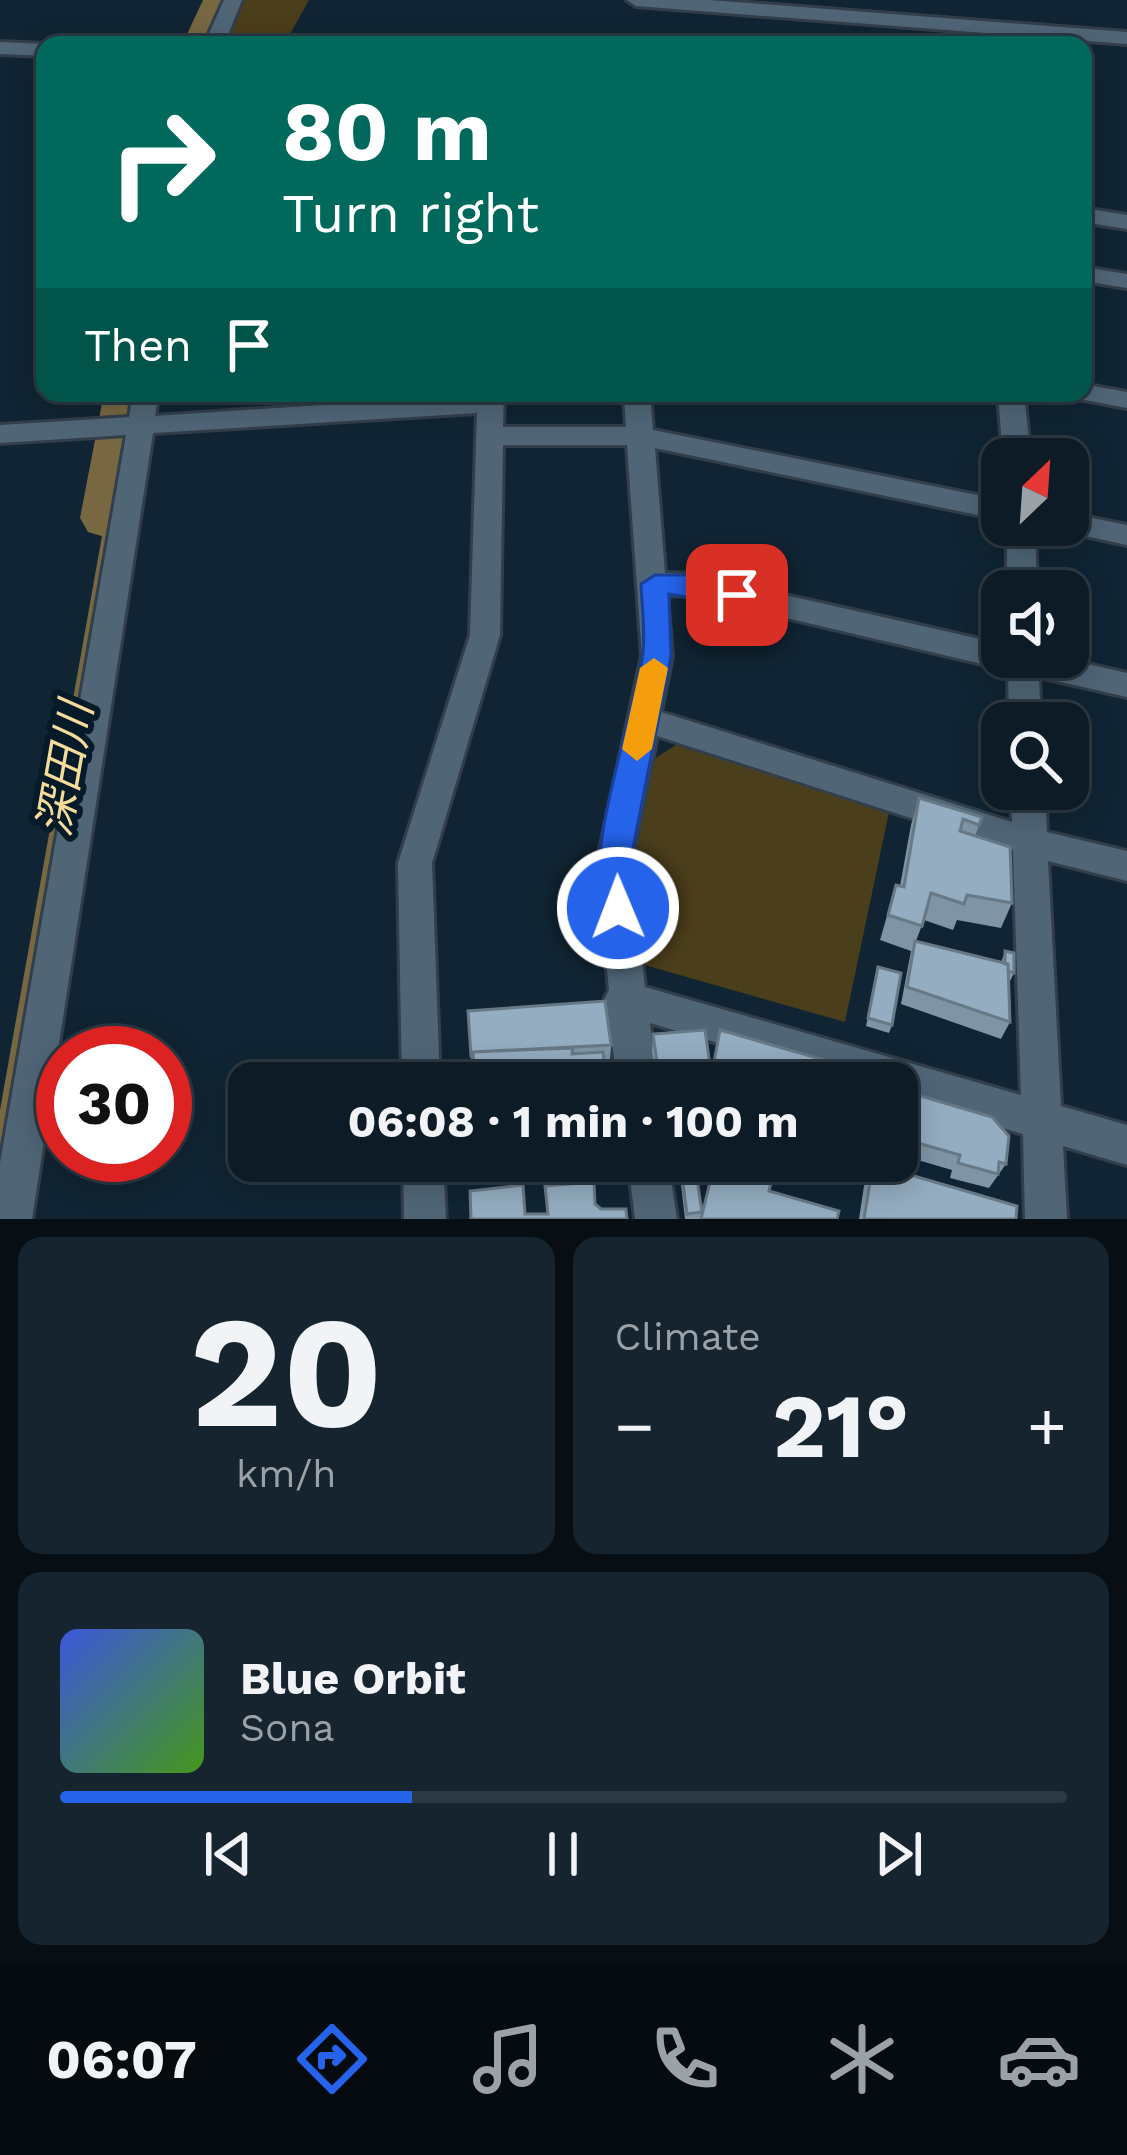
<!DOCTYPE html>
<html lang="en">
<head>
<meta charset="utf-8">
<style>
  :root { --surface:#0c1b26; --page:#15242e; --text:#f1f3f6; --muted:#9aa1a7; --line:#2c3943; --accent:#2563eb }
  body { margin:0; font-family:"Work Sans","Noto Sans JP",sans-serif; background:var(--page); color:var(--text); height:100vh; display:flex; flex-direction:column; font-size:45px; white-space:nowrap }
  * { box-sizing:border-box; margin:0 }
  p { font-size:39px; color:var(--muted) }
  .icon { flex:none; width:66px; height:66px; fill:none; stroke:currentColor; stroke-width:2; stroke-linecap:round; stroke-linejoin:round }
  .map { position:relative; height:1219px; overflow:hidden }
  .sheet { display:flex; flex-direction:column; gap:18px; padding:18px; background:#070f15; flex:1 }
  .sheet>* { flex:none }
  .hud { position:absolute; left:36px; top:36px; width:1056px; height:366px; border-radius:24px; box-shadow:0 6px 30px #0003,0 0 0 3px var(--line); background:#00695c; color:#fff; overflow:hidden }
  .needle { width:78px; rotate:25deg }
  .controls { position:absolute; left:981px; top:438px; display:grid; gap:24px }
  .controls a { display:grid; place-items:center; width:108px; height:108px; border-radius:24px; background:var(--surface); box-shadow:0 6px 30px #0003,0 0 0 3px var(--line); font-size:60px }
  .speed { position:absolute; left:36px; top:1026px; display:flex; gap:24px; font-size:60px; font-weight:700; text-align:center }
  .speed>* { display:grid; place-content:center; width:156px; height:156px; border-radius:50%; background:var(--surface); box-shadow:0 6px 30px #0003,0 0 0 3px var(--line); line-height:1 }
  .speed .limit { border:18px solid #d22; background:#fff; color:#111 }
  .pin { position:absolute; display:grid; place-items:center; width:102px; height:102px; color:#fff; margin:-51px; border-radius:24px; box-shadow:0 6px 18px #0006 }
  .me { position:absolute; width:132px; margin:-66px; rotate:359deg; stroke-linejoin:round; filter:drop-shadow(0 0 9px #0008) }
  .turn { display:flex; align-items:center; gap:42px; height:252px; padding:0 48px; font-size:54px }
  .turn .icon { width:156px; height:156px; stroke-width:2.5 }
  .turn b { display:block; font-size:84px; line-height:102px }
  .then { display:flex; align-items:center; height:114px; padding:0 48px; background:#0003; gap:24px; font-size:45px }
  .big { font-size:90px; font-weight:700; line-height:1.1 }
  .sheet .tile { flex:1; display:flex; flex-direction:column; justify-content:center; gap:18px; min-width:0; padding:0 42px; border-radius:24px; background:var(--page) }
  .sheet .dial { align-items:center; gap:0 }
  .dial b { font-size:156px; line-height:1 }
  .song { display:flex; align-items:center; gap:36px }
  .cover { width:144px; height:144px; border-radius:18px; background:linear-gradient(135deg,hsl(230 70% 55%),hsl(100 70% 35%)) }
  .played { height:12px; border-radius:6px; background:linear-gradient(90deg,var(--accent) 35%,var(--line) 35%) }
  .keys { display:flex; justify-content:space-around; direction:ltr }
  .heat { display:flex; justify-content:space-between; align-items:center; font-size:66px; direction:ltr }
  .sheet .tiles { flex:1; display:grid; gap:18px; grid-template-columns:1fr 1fr }
  .tile:last-child { grid-column:span 2 }
  .trip { position:absolute; left:228px; top:1062px; width:690px; height:120px; border-radius:24px; background:var(--surface); box-shadow:0 6px 30px #0003,0 0 0 3px var(--line); font-weight:700; line-height:120px; text-align:center }
  .tabs { display:flex; height:192px; justify-content:space-around; align-items:center; background:#050b0f; color:var(--muted) }
  .tabs .icon { width:84px; height:84px }
  .tabs .on { color:var(--accent) }
  .tabs b { font-size:54px; color:var(--text) }
  .map>svg:first-child { display:block }
  .green { fill:#4b3e1b }
  .water { fill:#776842 }
  .lines { fill:none; stroke-linecap:round; stroke-linejoin:round }
  .river { fill:#776842; fill-rule:evenodd }
  .minor-casing { stroke:#323f4b; stroke-width:6 }
  .minor { fill:#506677; fill-rule:evenodd }
  .wall { fill:#7f95a5 }
  .building { fill:#94adc0; stroke:#687986; stroke-width:3 }
  .route { fill:#2563eb; stroke:#184099; stroke-width:3 }
  .slow { fill:#f59e0b }
  .labels { text-anchor:middle; dominant-baseline:central; stroke-width:12; stroke-linejoin:round; paint-order:stroke }
  .water-label { font-size:45px; font-style:italic; fill:#f5db9a; stroke:#061b29 }
</style>
</head>
<body>
<div class="map">
<svg width="1127" height="1219" viewBox="0 0 1127 1219">
  <rect width="100%" height="100%" fill="#102433"/>
  <path class="green" d="M236,0h73l-25,45h-66z
    M676,745l213,67 -44,210 -204,-58 -13,-98 26,-107z"/>
  <path class="water" d="M119,440h7l-126,731v-61z"/>
  <g class="lines">
    <path class="river" d="M203,0h38l-21,45h-38z
      M104,393h52l-20,125 -8,14 -20,6 -20,-6 -8,-14z"/>
    <defs>
      <path id="minor" d="M224,0h18l-18,45h-20z
        M627,0h82l418,32v12l-491,-38z
        M0,42l45,2 4,1 -4,11 -45,-2z
        M1083,208l44,7v14l-44,-7z
        M1083,267l44,7v14l-44,-7z
        M1083,384l44,8v16l-53,-10 -3,-5h12z
        M133,393h26l-4,23 349,-23 -1,34h123l-2,-34h26l3,37 349,70v20l-347,-72 10,125 28,1 309,70v13h55l70,16v24l-88,-20 2,46h-32l-1,-53 -315,-74 -26,-1 5,61 -11,56 351,110 -1,-33h34l2,43 80,19v30l-79,-20 13,245 66,19v40l-64,-19 4,73h-42l-2,-85 -126,-38v-13h-45l-202,-60 6,60h-38l-13,-85 4,-8 -12,-127 45,-207 -15,-211h-124l-3,190 -68,228 8,220h-38l-4,-220 72,-228 7,-222 -324,20 -121,786h-32v-56l126,-728 -126,8v-18l129,-8zM657,736l356,115 8,244 -376,-108 -14,-124z
        M998,393h26l7,66h-28z
        M1068,513l59,12v20l-69,-15 -3,-5h13z
        M1007,525h28l2,66h-30z
        M403,1161h40l3,58h-42z
        M628,1161h40l9,58h-42z"/>
    </defs>
    <use href="#minor" class="minor-casing"/>
    <use href="#minor" class="minor"/>
  </g>
  <path class="wall" d="M919,798l63,19 -7,19 37,67 -11,25 -44,-8 -4,10 -29,-10 -8,21 85,22 4,-12 9,22 -4,8h-2l2,41 -9,17 -100,-35 10,-53 -31,-11 16,-55 4,1 11,-61z
    M878,967l14,58 -3,8 -23,-7z
    M653,1034l57,31 -3,16 -6,2h-45l-4,-32z
    M611,1045l-1,16 -138,11 -1,-16z
    M897,1089l109,75 -17,24 -39,-10 2,-8 -55,-16z
    M525,1161h30v11l-29,2z
    M873,1164l143,55h-157l5,-33z
    M681,1169l21,43 67,-21 68,28h-152l-5,-43z"/>
  <path class="building" d="M919,798l63,19 -3,8 -16,-6 -3,12 50,16 2,56 -45,-8 -3,9 -33,-11 -9,33 -34,-11 8,-30 8,2z
    M915,941l93,23 2,58 -103,-35z
    M1005,951l9,2v20l-6,-2v-7h-3z
    M878,967l23,6 -9,52 -24,-7z
    M605,1001l6,44 -138,7v4h-2l-3,-45z
    M705,1030l5,35 -9,2v16h-41l-7,-49z
    M720,1030l139,40 -2,13h-147z
    M573,1048l-1,6 31,-2 4,31h-132l-2,-31z
    M897,1089l95,28 17,19 -3,28 -7,-2 -1,12 -40,-11 2,-8 -63,-18z
    M715,1162l57,17 -3,12 70,20 -2,8h-136z
    M873,1164l144,42 -1,13h-152z
    M695,1167l7,45 -15,2 -6,-45z
    M594,1182l1,22 6,5h25l1,10h-156l-1,-28 53,-6 2,29h23l-3,-28z"/>
  <path class="route" d="M655,575h38l53,13 4,7 -13,10 -68,-11 2,62 -41,207 4,45 -5,10 -11,4 -12,-4c-26,-55 26,-195 36,-258 4,-24 0,-51 -1,-76z"/>
  <path class="slow" d="M654,658l14,10 -16,81 -15,12 -15,-12 18,-81z"/>
  <g class="labels">
    <g class="water-label">
      <text transform="translate(65 769) rotate(-80)">深田川</text>
    </g>
  </g>
</svg>
<div class="controls">
<a><svg class="needle" viewBox="-14 -14 28 28"><path d="M0-13l5 13h-10z" fill="#e53935"/><path d="M0 13l5-13h-10z" fill="#9aa1a7"/></svg></a>
<a><svg class="icon" aria-label="sound" viewBox="0 0 24 24"><path d="M4 9h4l5-4v14l-5-4H4zM17 9q2 3 0 6"/></svg></a>
<a><svg class="icon" aria-label="search" viewBox="0 0 24 24"><circle cx="10" cy="10" r="6"/><path d="M15 15l6 6"/></svg></a>
</div>
<div class="speed"><div class="limit">30</div></div>
<div class="pin" style="left:737px;top:595px;background:#d93025"><svg class="icon" aria-label="arrive" viewBox="0 0 24 24"><path d="M6 21V4h12l-3 4 3 4H6"/></svg></div>
<svg class="me" style="left:618px;top:908px" viewBox="-20 -20 40 40"><circle r="17" fill="#2563eb" stroke="#fff" stroke-width="3"/><path d="M0-11L8 9 0 5-8 9z" fill="#fff"/></svg>
<div class="trip">06:08 · 1 min · 100 m</div>
<div class="hud">
<div class="turn"><svg class="icon" aria-label="right" viewBox="0 0 24 24"><path d="M7 20v-9h11M14 6l5 5-5 5"/></svg><div><b>80 m</b>Turn right</div></div>
<div class="then">Then<svg class="icon" aria-label="arrive" viewBox="0 0 24 24"><path d="M6 21V4h12l-3 4 3 4H6"/></svg></div>
</div>
</div>
<section class="sheet">
<div class="tiles">
<div class="tile dial"><b>20</b><p>km/h</p></div>
<div class="tile"><p>Climate</p>
<div class="heat"><a>−</a><b class="big">21°</b><a>+</a></div>
</div>
<div class="tile">
<div class="song"><i class="cover"></i><div><b>Blue Orbit</b><p>Sona</p></div></div>
<div class="played"></div>
<div class="keys"><svg class="icon" aria-label="previous" viewBox="0 0 24 24"><path d="M18 5L8 12l10 7zM5 5v14"/></svg><svg class="icon" aria-label="pause" viewBox="0 0 24 24"><path d="M8 5v14M16 5v14"/></svg><svg class="icon" aria-label="next" viewBox="0 0 24 24"><path d="M6 5l10 7-10 7zM19 5v14"/></svg></div>
</div>
</div>
</section>
<nav class="tabs">
<b>06:07</b>
<svg class="icon on" aria-label="directions" viewBox="0 0 24 24"><path d="M12 3l9 9-9 9-9-9zM9 14v-3h6M13 9l2 2-2 2"/></svg>
<svg class="icon" aria-label="music" viewBox="0 0 24 24"><path d="M9 18V5l10-2v13"/><circle cx="6" cy="18" r="3"/><circle cx="16" cy="16" r="3"/></svg>
<svg class="icon" aria-label="phone" viewBox="0 0 24 24"><path d="M5 4h4l2 5-3 2q2 4 5 5l2-3 5 2v4C11 20 4 13 5 4z"/></svg>
<svg class="icon" aria-label="climate" viewBox="0 0 24 24"><path d="M12 3v18M4 7l16 10M4 17L20 7"/></svg>
<svg class="icon" aria-label="car" viewBox="0 0 24 24"><path d="M5 17H2v-5l4-1 3-4h7l3 4 3 1v5h-3M9 17h6M6 11h13"/><circle cx="7" cy="17" r="2"/><circle cx="17" cy="17" r="2"/></svg>
</nav>
</body>
</html>
